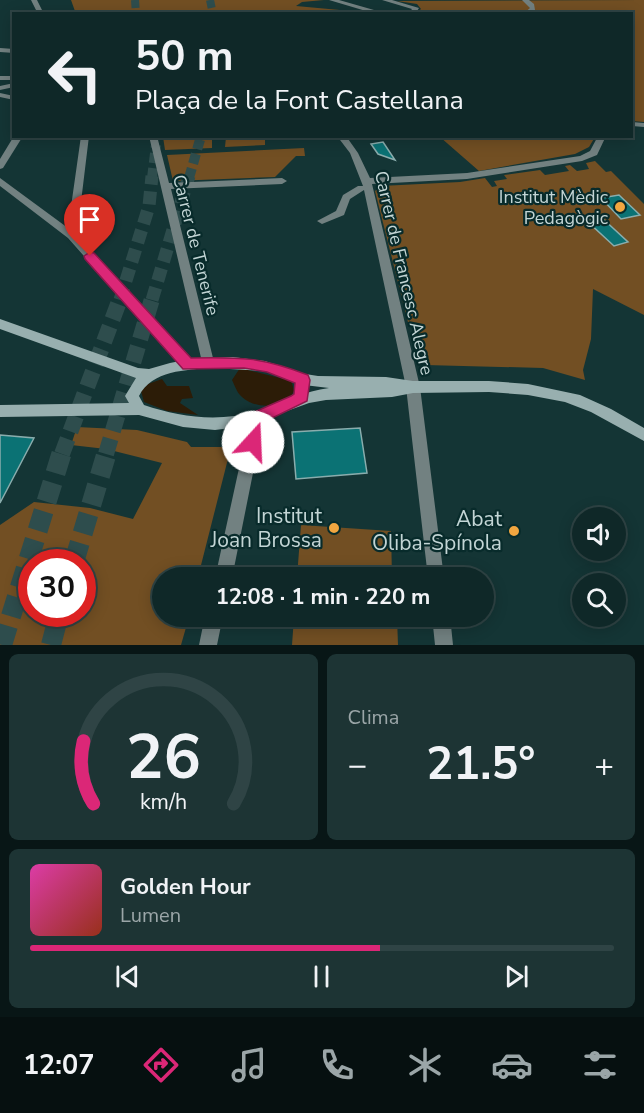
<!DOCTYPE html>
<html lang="es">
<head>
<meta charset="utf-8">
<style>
  :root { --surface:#0f2828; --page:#1d3434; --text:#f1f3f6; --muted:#9ba6a8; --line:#2f4445; --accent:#db2777 }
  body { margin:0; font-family:"Nunito Sans",sans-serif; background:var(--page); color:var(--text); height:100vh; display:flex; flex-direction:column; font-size:22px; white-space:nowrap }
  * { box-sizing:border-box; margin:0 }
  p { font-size:20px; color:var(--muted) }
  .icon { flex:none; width:33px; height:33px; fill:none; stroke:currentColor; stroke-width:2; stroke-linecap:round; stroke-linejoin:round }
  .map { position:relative; height:645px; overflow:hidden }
  .sheet { display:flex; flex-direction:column; gap:9px; padding:9px; background:#081616; flex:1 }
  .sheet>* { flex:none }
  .guide { position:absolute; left:12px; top:12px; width:621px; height:126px; border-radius:0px; box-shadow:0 3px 15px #0003,0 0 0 2px var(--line); background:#0f2828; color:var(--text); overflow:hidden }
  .controls { position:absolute; left:572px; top:507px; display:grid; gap:12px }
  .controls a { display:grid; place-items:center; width:54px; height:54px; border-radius:50%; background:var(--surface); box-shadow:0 3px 15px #0003,0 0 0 2px var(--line); font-size:30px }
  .speed { position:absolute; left:18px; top:549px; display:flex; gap:12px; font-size:30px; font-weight:700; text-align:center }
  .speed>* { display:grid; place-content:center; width:78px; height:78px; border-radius:50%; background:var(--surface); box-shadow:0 3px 15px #0003,0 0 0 2px var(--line); line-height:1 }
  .speed .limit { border:9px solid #d22; background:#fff; color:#111 }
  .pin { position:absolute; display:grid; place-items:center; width:51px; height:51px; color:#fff; margin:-62px -26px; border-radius:50% 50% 50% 0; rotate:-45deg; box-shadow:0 0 6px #0007 }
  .pin .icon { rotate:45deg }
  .me { position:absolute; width:66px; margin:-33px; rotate:20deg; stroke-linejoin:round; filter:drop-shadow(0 0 4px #0008) }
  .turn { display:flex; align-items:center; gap:21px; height:126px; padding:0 24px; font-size:27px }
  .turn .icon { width:78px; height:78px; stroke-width:2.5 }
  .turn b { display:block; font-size:42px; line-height:51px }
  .big { font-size:45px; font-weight:700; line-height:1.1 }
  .sheet .widget { flex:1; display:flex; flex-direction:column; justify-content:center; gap:9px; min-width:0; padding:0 21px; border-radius:9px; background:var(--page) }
  .sheet .dial { align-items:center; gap:0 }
  .dial svg { height:156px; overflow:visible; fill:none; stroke:var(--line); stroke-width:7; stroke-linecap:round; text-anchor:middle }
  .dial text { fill:var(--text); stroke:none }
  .song { display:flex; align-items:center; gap:18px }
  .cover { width:72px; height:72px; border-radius:9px; background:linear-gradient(135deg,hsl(320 70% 55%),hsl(10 70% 35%)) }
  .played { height:6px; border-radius:3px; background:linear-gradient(90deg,var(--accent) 60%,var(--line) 60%) }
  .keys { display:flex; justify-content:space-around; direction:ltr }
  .heat { display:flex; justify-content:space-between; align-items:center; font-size:33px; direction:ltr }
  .sheet .tiles { flex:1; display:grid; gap:9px; grid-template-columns:1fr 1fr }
  .widget:last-child { grid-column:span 2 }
  .trip { position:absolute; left:152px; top:567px; width:342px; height:60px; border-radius:30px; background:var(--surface); box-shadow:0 3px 15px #0003,0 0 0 2px var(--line); font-weight:700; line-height:60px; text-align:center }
  .tabs { display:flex; height:96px; justify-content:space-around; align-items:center; background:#061010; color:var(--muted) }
  .tabs .icon { width:42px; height:42px }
  .tabs .selected { color:var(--accent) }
  .tabs b { font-size:27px; color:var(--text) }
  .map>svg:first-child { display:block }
  .green { fill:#724f23; fill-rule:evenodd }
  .water { fill:#2c1c07 }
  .building { fill:#0b7274; stroke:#8aadad; stroke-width:1.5 }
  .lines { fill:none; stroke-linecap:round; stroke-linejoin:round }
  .primary-tunnel-far4 { stroke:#2e4d4d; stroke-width:8; stroke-dasharray:8 4.5; stroke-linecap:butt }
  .primary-tunnel-far3 { stroke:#2e4d4d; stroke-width:10; stroke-dasharray:10 5; stroke-linecap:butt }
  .primary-tunnel-far2 { stroke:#2e4d4d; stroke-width:13; stroke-dasharray:13 7; stroke-linecap:butt }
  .primary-tunnel-far1 { stroke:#2e4d4d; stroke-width:16; stroke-dasharray:16 8; stroke-linecap:butt }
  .primary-tunnel { stroke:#2e4d4d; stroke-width:20; stroke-dasharray:20 10; stroke-linecap:butt }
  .street { fill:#728181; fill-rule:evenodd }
  .secondary { fill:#98afaf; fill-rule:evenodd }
  .route { fill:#db2777; stroke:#8e194d; stroke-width:1.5 }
  .poi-dot { fill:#f1a640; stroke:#082b2b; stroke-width:2 }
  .labels { text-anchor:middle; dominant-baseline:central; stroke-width:4.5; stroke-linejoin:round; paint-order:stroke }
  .poi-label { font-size:18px; fill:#c3d5d5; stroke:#082b2b; text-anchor:end }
  .street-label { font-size:18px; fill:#c3d5d5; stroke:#082b2b }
  .near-poi-label { font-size:21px; fill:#c3d5d5; stroke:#082b2b; text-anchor:end }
</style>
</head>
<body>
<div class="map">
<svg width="644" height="645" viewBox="0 0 644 645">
  <rect width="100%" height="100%" fill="#143535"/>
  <path class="green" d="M71,0h253l-22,2 -6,4 77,7 -297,1z
    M644,0v122l-12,-1v-107l-216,-1 5,-4 -4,-5 -20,-3z
    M163,137h49v11l-47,2z
    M226,137h39v8l-40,2z
    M440,137h155l-6,10 -14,7 -96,17z
    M304,148l1,8h-9l-21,21 -102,4 -6,-26z
    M595,161l11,11 5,-1 33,33v111l-51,-26 -2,50 -8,31 2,10 -42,-12 -118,-3 -9,-37 -7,-2 -34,-135 6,-5 79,-4 25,-4 7,9 5,-1 -3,-5 13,-2 -3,-4 36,-5 5,5 24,-4 -4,-5 5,-1 7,6 12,-2 -3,-6z
    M77,427l60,3 50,12 4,5h40l-33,130 -36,1v38l27,1 -8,28h-181v-120l34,-23 56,6 43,11 29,-56 -56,-14 -35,-4zM32,562h50v52h-50z
    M301,525l90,6 1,46h-95z
    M294,617h103l1,28h-106z"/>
  <path class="water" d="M240,368l48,12 4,3 2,8c-9,18 -38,19 -52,6 -5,-4 -7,-11 -10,-17z
    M162,379l5,7h22l4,12 -11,1 -2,4 18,12 -31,-4 -23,-9 -3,-11 7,-7z"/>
  <path class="building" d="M383,142l12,18 -17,-6 -7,-10z
    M619,195l21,20 -19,4 -20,-21z
    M601,217l27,25 -14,4 -27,-25z
    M360,428l7,45 -71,6 -4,-47z
    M0,435l34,3 -34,65z"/>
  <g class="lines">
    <path class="primary-tunnel-far4" d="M135,0l1,14
      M210,0l3,14"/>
    <path class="primary-tunnel-far3" d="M152,178l4,-33
      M189,178l12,-42"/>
    <path class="primary-tunnel-far2" d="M120,300l29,-94 3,-30
      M152,300l37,-124"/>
    <path class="primary-tunnel-far1" d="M62,454l58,-155
      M106,454l46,-155"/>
    <path class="primary-tunnel" d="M74,562l33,-110
      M2,645l60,-193
      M51,645l8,-31"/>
    <path class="street" d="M31,0h6l7,14h-6z
      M329,0h10l49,14h-12z
      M382,0h10l27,8 -4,6h-7l4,-5z
      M522,0h7l5,4 1,6 -4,4h-8l7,-6z
      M0,48l14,1v4l-14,-1z
      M0,76h14v4h-14z
      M14,83v4l-14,3v-4z
      M0,93l14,3v4l-14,-3z
      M632,122l12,1v4l-12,-1z
      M14,136h9l-20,32 -3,1v-10z
      M81,136h8l-12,99 116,125 1,4 -1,4 -5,1 -5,-1 -115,-130 -68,-52v-8l68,50z
      M147,136l-5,4 -4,-3v-1z
      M149,136h8l12,47 113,-5 5,3 -5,3 -111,5 43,173 -1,4 -5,1 -5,-1 -1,-4z
      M337,136h9l12,17 12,25 97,-5 113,-17 10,-5 8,-15h8l-9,19 -15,6 -115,18 -95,5 48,203 24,191h-16l-22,-191 -42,-197 -14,9 -6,16 -22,9 -5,-3 19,-10 7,-16 15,-9h5l-13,-33z
      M257,412l5,2 2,4 -32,160h-17l35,-160 2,-4z
      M205,616h18l-6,29h-18z
      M432,616h18l3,29h-18z"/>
    <path class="secondary" d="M0,319l138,49 11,1 21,-6 20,-4 43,-2 32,4 34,12 19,3 68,1 27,4h76l39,3 52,11 31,14 33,19v13l-53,-29 -26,-10 -37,-7 -39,-3 -76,1 -21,4 -66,3 -17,3 -63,23 -31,4 -32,-3 -44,-12 -139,2v-12l129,-2 -4,-7 11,-18 -136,-49zM212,368l53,3 39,14 25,3c-24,3 -44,14 -66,21 -39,14 -81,9 -119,-4l-5,-9c13,-26 47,-26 73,-28z"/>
  </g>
  <path class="route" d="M90,252l4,1 97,105c51,-1 69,-1 117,17l2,5 -3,21 -43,21 -5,25 -6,2 -6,-2 -2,-5 7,-29 39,-17 3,-2 1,-11 -28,-11 -23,-4 -61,1 -98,-110 -1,-3z"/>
  <g class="poi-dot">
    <circle cx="620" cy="207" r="6"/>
    <circle cx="334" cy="528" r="6"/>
    <circle cx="514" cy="531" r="6"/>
  </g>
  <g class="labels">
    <g class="poi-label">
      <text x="608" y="197">Institut Mèdic<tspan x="608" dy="21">Pedagògic</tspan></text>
    </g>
    <g class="street-label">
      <text transform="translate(196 245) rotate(76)">Carrer de Tenerife</text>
      <text transform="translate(404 273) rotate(77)">Carrer de Francesc Alegre</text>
    </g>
    <g class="near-poi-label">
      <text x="322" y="516">Institut<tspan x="322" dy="24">Joan Brossa</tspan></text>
      <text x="502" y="519">Abat<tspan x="502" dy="24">Oliba-Spínola</tspan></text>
    </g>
  </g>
</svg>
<div class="controls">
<a><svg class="icon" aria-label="sound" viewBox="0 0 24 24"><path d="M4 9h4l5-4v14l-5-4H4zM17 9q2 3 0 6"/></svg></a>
<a><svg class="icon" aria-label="search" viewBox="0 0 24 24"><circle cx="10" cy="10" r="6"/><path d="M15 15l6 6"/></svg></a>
</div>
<div class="speed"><div class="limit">30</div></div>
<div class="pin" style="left:90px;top:256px;background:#d93025"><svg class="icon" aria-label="arrive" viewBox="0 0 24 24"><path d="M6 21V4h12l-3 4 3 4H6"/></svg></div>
<svg class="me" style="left:253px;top:442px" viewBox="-20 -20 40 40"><circle r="19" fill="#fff"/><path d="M0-13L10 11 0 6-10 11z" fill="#db2777"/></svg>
<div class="trip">12:08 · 1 min · 220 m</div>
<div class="guide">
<div class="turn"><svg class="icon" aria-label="left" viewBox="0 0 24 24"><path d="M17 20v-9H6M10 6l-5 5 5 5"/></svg><div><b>50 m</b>Plaça de la Font Castellana</div></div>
</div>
</div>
<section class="sheet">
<div class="tiles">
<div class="widget dial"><svg viewBox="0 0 100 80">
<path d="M14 69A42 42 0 1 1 86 69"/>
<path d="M14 69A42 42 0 0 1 9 37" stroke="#db2777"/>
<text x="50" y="56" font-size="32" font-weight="700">26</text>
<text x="50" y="72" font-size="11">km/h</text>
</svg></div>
<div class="widget"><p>Clima</p>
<div class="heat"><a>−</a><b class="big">21.5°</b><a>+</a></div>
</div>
<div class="widget">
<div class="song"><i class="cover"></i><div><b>Golden Hour</b><p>Lumen</p></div></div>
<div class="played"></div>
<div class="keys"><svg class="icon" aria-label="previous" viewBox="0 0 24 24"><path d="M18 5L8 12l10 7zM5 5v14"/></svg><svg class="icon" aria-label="pause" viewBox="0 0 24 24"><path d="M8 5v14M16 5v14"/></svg><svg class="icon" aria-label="next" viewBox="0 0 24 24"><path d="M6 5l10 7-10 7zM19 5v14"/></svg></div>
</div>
</div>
</section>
<nav class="tabs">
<b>12:07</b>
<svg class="icon selected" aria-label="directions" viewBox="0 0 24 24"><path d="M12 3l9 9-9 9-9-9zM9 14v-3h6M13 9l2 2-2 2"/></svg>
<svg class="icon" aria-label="music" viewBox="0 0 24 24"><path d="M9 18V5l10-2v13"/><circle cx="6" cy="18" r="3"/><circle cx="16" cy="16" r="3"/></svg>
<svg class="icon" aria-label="phone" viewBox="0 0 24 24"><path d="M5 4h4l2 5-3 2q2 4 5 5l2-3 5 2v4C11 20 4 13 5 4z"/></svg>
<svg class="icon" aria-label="climate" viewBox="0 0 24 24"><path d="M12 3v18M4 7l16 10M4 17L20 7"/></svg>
<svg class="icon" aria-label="car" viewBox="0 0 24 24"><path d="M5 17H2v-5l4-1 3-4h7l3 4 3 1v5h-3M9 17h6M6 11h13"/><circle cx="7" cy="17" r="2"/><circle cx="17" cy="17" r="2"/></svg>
<svg class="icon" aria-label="filters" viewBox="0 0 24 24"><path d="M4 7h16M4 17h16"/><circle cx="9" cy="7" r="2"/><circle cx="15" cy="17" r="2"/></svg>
</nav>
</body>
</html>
